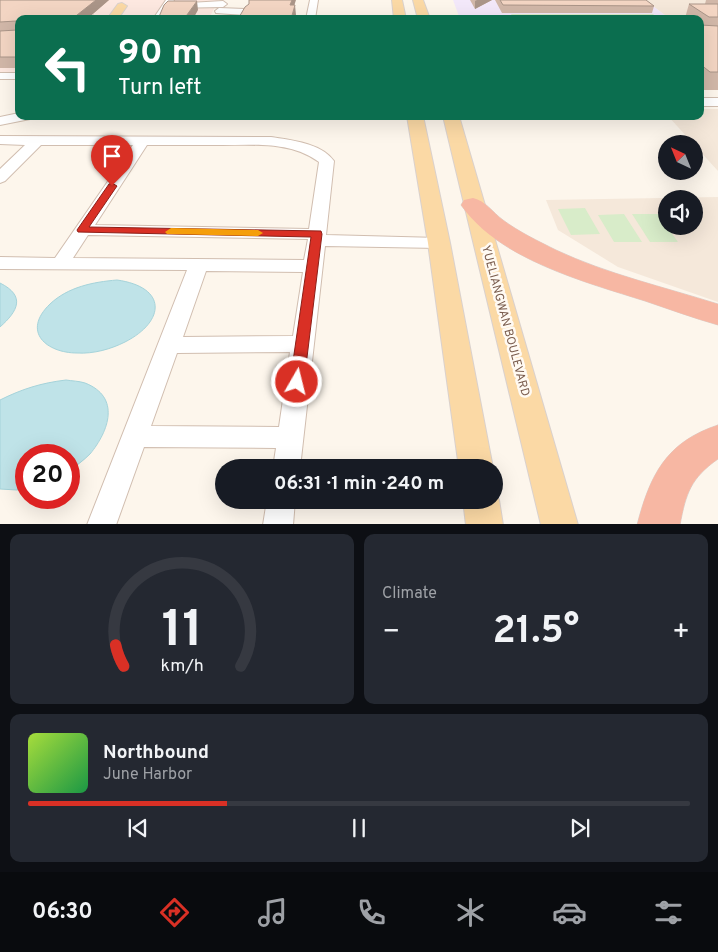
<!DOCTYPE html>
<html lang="en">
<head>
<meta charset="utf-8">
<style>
  :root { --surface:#171b24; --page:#242831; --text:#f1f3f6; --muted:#9ea1a6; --line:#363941; --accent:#d93025 }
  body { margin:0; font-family:Overpass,sans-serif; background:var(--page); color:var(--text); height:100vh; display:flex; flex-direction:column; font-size:19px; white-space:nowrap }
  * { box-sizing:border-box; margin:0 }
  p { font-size:16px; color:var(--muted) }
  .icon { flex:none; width:28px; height:28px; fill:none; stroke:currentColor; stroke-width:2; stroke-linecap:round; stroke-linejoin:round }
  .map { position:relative; height:524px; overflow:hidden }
  .panel { display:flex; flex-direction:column; gap:10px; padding:10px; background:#0d0f14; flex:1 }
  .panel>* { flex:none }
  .guide { position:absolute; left:15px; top:15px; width:689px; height:105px; border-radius:10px; box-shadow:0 5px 20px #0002; background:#0b6e4f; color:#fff; overflow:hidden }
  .needle { width:32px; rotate:317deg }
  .fabs { position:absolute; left:658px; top:135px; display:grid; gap:10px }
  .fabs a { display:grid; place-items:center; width:45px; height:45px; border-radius:50%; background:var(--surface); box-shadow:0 5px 20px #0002; font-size:25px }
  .speed { position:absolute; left:15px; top:444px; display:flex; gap:10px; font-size:25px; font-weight:700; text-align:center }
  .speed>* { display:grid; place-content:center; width:65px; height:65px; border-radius:50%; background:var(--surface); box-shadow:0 5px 20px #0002; line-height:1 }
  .speed .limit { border:8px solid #d22; background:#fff; color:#111 }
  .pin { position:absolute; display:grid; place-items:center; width:42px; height:42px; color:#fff; margin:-51px -21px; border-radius:50% 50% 50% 0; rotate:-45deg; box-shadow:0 0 5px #0007 }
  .pin .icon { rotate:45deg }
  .me { position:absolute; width:55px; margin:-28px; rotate:8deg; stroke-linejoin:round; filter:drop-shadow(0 0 4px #0008) }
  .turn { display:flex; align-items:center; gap:18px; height:105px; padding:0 20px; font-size:22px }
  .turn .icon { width:65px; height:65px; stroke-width:2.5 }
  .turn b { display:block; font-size:35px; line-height:42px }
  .big { font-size:38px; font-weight:700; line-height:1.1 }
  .panel .card { flex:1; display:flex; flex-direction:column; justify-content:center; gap:8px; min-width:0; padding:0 18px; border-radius:10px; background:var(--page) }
  .panel .dial { align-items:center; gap:0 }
  .dial svg { height:130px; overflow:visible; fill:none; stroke:var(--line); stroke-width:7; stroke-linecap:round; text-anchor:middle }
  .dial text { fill:var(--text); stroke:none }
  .song { display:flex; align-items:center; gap:15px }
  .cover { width:60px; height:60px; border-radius:8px; background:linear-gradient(135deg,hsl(80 70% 55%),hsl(140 70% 35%)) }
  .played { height:5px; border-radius:2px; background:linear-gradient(90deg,var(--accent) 30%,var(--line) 30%) }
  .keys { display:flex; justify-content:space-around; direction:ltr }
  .heat { display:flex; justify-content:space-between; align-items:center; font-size:28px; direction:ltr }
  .panel .tiles { flex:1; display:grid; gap:10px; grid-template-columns:1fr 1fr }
  .card:last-child { grid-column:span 2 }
  .trip { position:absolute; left:215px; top:459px; width:288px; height:50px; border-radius:25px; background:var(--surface); box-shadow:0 5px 20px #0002; font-weight:700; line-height:50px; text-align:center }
  .dock { display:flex; height:80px; justify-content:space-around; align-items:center; background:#090b0e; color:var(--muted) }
  .dock .icon { width:35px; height:35px }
  .dock .selected { color:var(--accent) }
  .dock b { font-size:22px; color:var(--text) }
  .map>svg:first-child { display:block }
  .residential { fill:#f5e8da; fill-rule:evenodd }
  .commercial { fill:#fde8e0 }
  .education { fill:#f3e8fa }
  .green { fill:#d8ecc9 }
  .water { fill:#bfe3e8; stroke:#a5d3da }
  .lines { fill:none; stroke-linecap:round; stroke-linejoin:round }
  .minor-casing { stroke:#d1beb0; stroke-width:2 }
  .major-casing { stroke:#dad1cd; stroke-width:2 }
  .highway-casing { stroke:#dad1cd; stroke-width:1 }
  .path { stroke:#d9b8a5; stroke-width:1; stroke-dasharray:0.5 2; stroke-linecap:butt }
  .minor { fill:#fff; fill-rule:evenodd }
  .major { fill:#fbd9a5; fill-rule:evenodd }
  .highway { fill:#f7b7a3; fill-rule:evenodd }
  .wall { fill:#d1b7a8 }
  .shaded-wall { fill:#aa9588 }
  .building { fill:#f3d5c3; stroke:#aa9588 }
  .route { fill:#d93025; stroke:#8d1f18 }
  .slow { fill:#f59e0b }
  .labels { text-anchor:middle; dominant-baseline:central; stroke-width:5; stroke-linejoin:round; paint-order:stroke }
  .street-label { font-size:12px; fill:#7a5c4d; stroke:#fffaf3 }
</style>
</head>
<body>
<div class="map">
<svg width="718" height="525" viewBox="0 0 718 525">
  <rect width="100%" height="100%" fill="#fdf6ec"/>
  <path class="residential" d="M645,0h73l-18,19h-30z
    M700,109h18v62l-50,-55h32z
    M718,197v105l-100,-35 -60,-37 -12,-30zM666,199h28v27h-28z"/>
  <path class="commercial" d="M0,0h218l-9,19h-190v53h-19z"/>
  <path class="education" d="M453,0h192l25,19h-210z"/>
  <path class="green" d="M511,14h142l3,3h-4l6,2 -32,-2 2,2h-67l-2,-3 -41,3 3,-3h-9z
    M585,208l15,26 -29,1 -13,-26z
    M624,214l18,28h-28l-16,-27z
    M632,214h26l20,28h-28z"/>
  <path class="water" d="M117,280c50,7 49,41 8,62 -14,7 -31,12 -48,11 -30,0 -56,-21 -27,-49 18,-17 43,-22 67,-24z
    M0,283c26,13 18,28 0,44z
    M66,380c6,1 13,1 19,3 36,14 24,48 5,71 -6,6 -14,12 -21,17v-16h-43v33l-9,2 -17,-1v-89c22,-11 41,-17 66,-20z"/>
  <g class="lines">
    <defs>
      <path id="minor" d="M166,0h8l-2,4 51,-3 4,3 -4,3 -54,1 -7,11h-9z
        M310,0h8l-3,19h-9z
        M219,8l26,1 4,3 -4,3 -29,-2 -1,-2z
        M0,73h19v6h-19z
        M700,98h18v8h-18z
        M19,113v3h12l-1,3 -30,6v-8z
        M0,136l271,1c20,3 50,6 63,24l-8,74 113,3 6,1 3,4 -3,4 -6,1 -114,-2 -25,222h-27l3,-20 -132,-1 -28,78h-29l100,-255 -187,-1v-12l55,1 78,-113h-92l-36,36 -5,2v-14l25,-24 -25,-1zM147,145c24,0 48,0 73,0 34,0 71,-4 99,17l-10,67 -214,-4zM88,235l220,4 -4,21 -231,-2zM206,271l97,1 -10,64 -110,1zM290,352l-11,75 -128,-1 26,-73z
        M267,500h28l-2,25h-30z"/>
      <path id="major" d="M392,0h10l4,19h-12z
        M413,0h10l7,19h-12z
        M122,3l5,3 -9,13h-11l11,-15z
        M407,116h16l27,127 43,225h-34l-31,-225z
        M443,116h16l119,409h-37z
        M494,489l5,11 4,25h-37l-3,-25h31z"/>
      <path id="highway" d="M473,198c13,3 19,14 30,22 16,12 35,21 53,30 51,24 108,37 162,54v21c-25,-7 -49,-16 -73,-24 -60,-19 -147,-42 -184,-96l3,-5z
        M718,425v34c-27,19 -32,34 -38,66h-43c13,-50 29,-83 81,-100z"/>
    </defs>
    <use href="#minor" class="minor-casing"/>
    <use href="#major" class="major-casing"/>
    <use href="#highway" class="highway-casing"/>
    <path class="path" d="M88,14l7,1 -3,4"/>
    <use href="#minor" class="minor"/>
    <use href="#major" class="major"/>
    <use href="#highway" class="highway"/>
  </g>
  <path class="wall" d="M0,0h109l-22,19h-68v49h-19z
    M470,0h22l-17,9z
    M495,0h151l8,6 -2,7h-150z
    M706,0h12v90h-14l-4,-3v-68l-15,-1 4,-14h16z"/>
  <path class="shaded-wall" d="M96,0h13l-22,19h-15z
    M292,0h4l-5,15 -1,-10z
    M477,0h15l-17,9v-8z
    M197,1l1,9 -5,9h-9z
    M295,5l1,10 -2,4h-3z"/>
  <path class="building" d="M0,0h96l-24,19h-53v38h-19v-26l17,-1 1,-7 -2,-2 -16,1z
    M249,0h43l-2,5h5l-4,14h-53l7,-12 4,-3z
    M500,0h146l8,6 -151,-1z
    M168,1h29l-13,18h-26l6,-14z
    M689,4h29v13h-9z
    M700,25l18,1v46h-8l-10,-8z"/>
  <path class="route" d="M112,183l5,3 -28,41 232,4 1,3 -18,148 -2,3 -5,2 -5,-2 -2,-3 21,-145 -233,-5 -1,-2 32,-46z"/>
  <path class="slow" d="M171,228l87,2 5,3 -5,3 -91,-2 -2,-2z"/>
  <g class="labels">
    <g class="street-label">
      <text transform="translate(505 321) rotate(75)">YUELIANGWAN BOULEVARD</text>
    </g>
  </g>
</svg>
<div class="fabs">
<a><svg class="needle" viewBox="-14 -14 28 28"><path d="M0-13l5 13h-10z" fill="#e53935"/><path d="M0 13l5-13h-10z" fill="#9ea1a6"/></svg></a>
<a><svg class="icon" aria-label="sound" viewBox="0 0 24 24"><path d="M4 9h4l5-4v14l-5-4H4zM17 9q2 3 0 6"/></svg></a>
</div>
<div class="speed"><div class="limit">20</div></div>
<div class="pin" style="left:112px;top:186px;background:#d93025"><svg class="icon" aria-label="arrive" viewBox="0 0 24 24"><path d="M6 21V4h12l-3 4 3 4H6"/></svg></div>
<svg class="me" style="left:297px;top:382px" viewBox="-20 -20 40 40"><circle r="17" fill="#d93025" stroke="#fff" stroke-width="3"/><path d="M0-11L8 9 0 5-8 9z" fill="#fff"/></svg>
<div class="trip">06:31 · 1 min · 240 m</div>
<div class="guide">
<div class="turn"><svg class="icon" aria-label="left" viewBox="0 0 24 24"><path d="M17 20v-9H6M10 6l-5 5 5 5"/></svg><div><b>90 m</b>Turn left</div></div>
</div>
</div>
<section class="panel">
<div class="tiles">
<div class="card dial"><svg viewBox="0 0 100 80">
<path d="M14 69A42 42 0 1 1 86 69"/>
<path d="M14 69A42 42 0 0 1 9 56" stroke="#d93025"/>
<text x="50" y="56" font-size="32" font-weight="700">11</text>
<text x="50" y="72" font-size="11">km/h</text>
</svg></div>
<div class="card"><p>Climate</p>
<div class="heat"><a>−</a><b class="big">21.5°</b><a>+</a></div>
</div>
<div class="card">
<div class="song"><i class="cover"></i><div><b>Northbound</b><p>June Harbor</p></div></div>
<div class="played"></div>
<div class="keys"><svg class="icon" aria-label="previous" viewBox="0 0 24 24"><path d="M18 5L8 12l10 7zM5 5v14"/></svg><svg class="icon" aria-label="pause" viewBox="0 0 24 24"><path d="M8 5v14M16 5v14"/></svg><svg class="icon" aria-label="next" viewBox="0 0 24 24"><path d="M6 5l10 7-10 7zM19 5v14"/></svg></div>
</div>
</div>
</section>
<nav class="dock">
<b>06:30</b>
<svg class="icon selected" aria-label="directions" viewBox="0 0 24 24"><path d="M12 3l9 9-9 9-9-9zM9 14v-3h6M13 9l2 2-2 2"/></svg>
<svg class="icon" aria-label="music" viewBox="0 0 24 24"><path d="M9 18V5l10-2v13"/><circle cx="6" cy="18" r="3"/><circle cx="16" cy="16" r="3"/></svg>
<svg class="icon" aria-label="phone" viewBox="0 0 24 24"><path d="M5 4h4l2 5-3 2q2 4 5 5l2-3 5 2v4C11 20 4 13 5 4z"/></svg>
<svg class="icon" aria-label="climate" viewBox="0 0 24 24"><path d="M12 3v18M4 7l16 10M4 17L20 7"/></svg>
<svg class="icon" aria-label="car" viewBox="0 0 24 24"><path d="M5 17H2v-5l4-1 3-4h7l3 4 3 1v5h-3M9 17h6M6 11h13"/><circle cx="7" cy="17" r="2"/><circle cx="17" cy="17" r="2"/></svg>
<svg class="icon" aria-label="filters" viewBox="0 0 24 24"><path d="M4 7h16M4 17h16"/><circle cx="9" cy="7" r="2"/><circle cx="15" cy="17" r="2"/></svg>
</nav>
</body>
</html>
